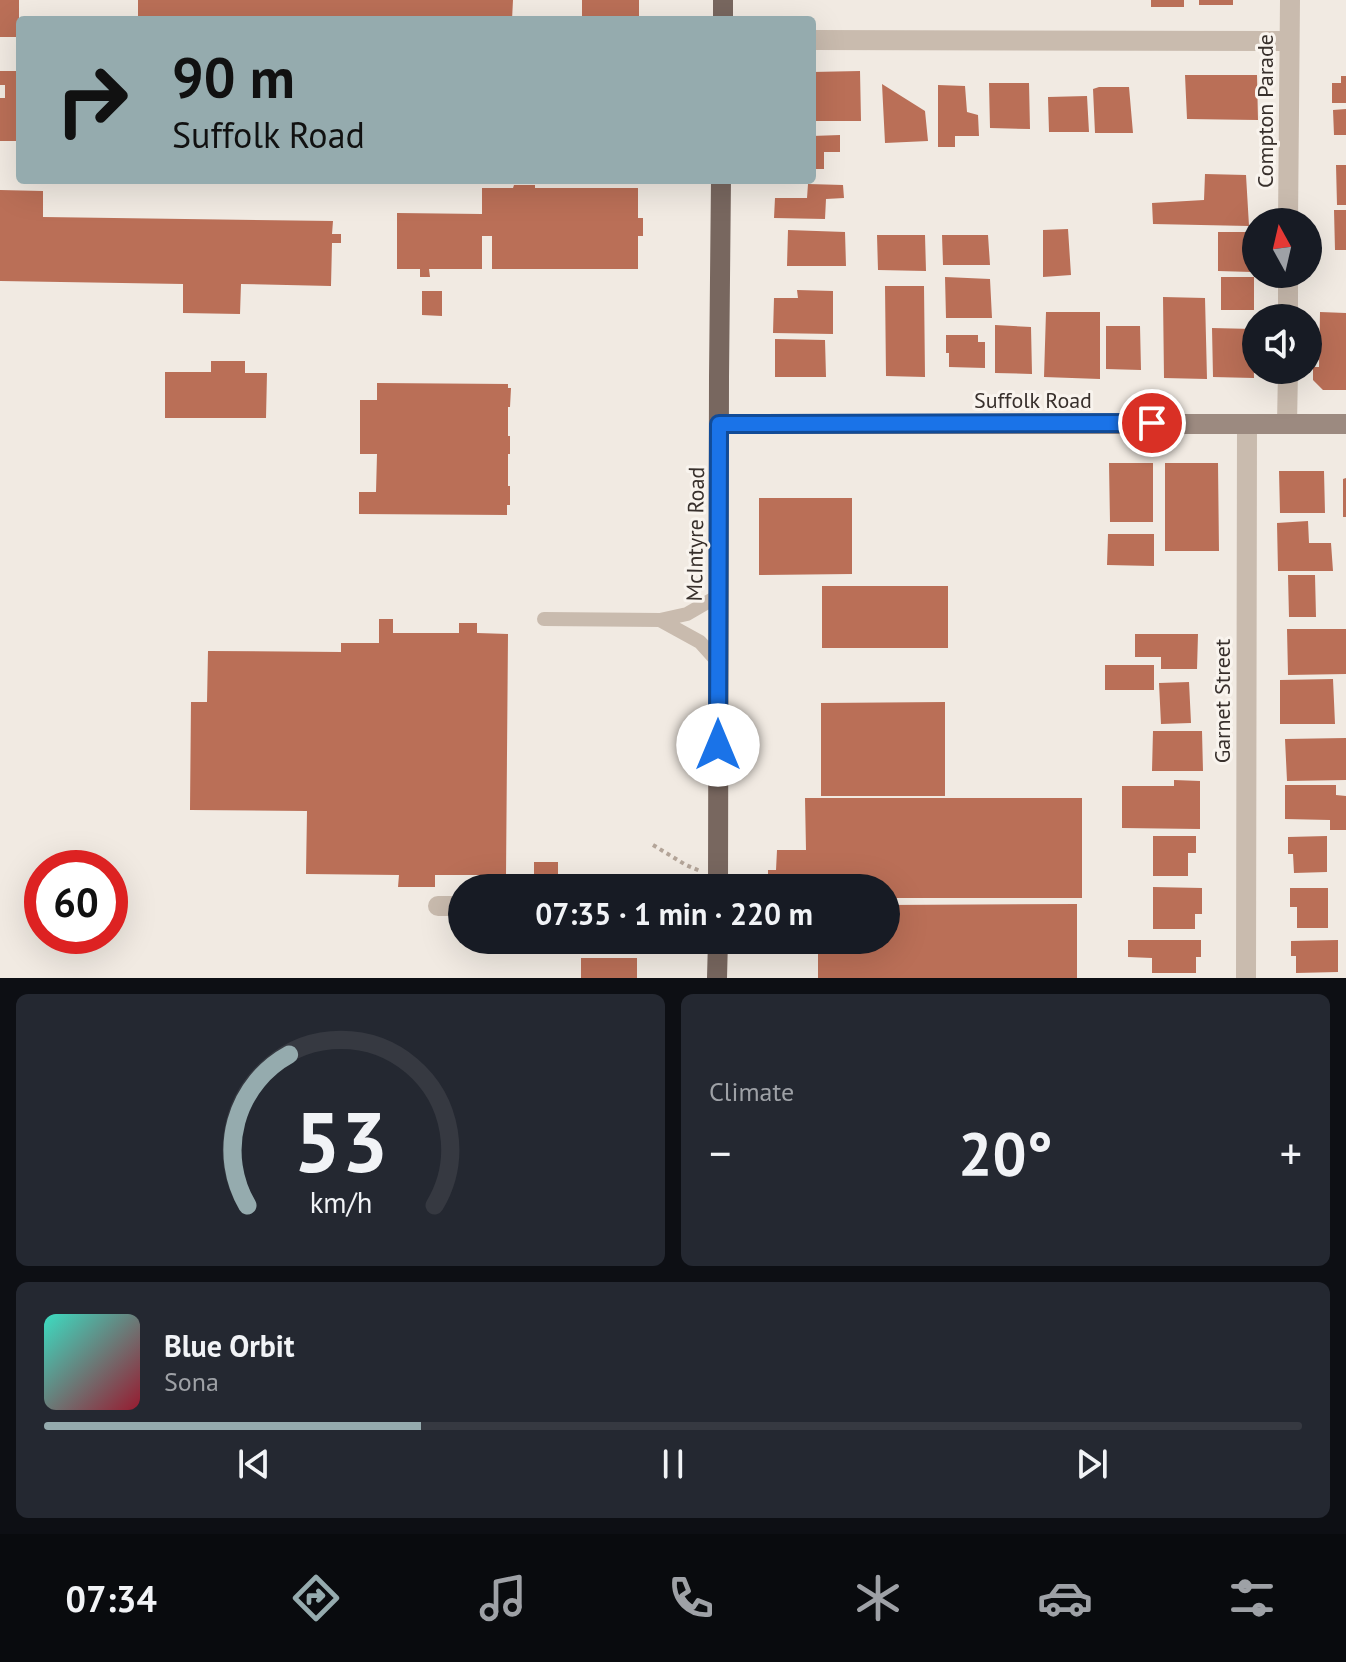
<!DOCTYPE html>
<html lang="en">
<head>
<meta charset="utf-8">
<style>
  :root { --surface:#171b24; --page:#242831; --text:#f1f3f6; --muted:#9ea1a6; --line:#363941; --accent:#95abae }
  body { margin:0; font-family:"PT Sans",sans-serif; background:var(--page); color:var(--text); height:100vh; display:flex; flex-direction:column; font-size:30px; white-space:nowrap }
  * { box-sizing:border-box; margin:0 }
  p { font-size:26px; color:var(--muted) }
  .icon { flex:none; width:44px; height:44px; fill:none; stroke:currentColor; stroke-width:2; stroke-linecap:round; stroke-linejoin:round }
  .map { position:relative; height:978px; overflow:hidden }
  .details { display:flex; flex-direction:column; gap:16px; padding:16px; background:#0d0f14; flex:1 }
  .details>* { flex:none }
  .banner { position:absolute; left:16px; top:16px; width:800px; height:168px; border-radius:8px; box-shadow:0 8px 32px #0002; background:#95abae; color:#111; overflow:hidden }
  .needle { width:52px; rotate:352deg }
  .buttons { position:absolute; left:1242px; top:208px; display:grid; gap:16px }
  .buttons a { display:grid; place-items:center; width:80px; height:80px; border-radius:50%; background:var(--surface); box-shadow:0 8px 32px #0002; font-size:40px }
  .speed { position:absolute; left:24px; top:850px; display:flex; gap:16px; font-size:40px; font-weight:700; text-align:center }
  .speed>* { display:grid; place-content:center; width:104px; height:104px; border-radius:50%; background:var(--surface); box-shadow:0 8px 32px #0002; line-height:1 }
  .speed .limit { border:12px solid #d22; background:#fff; color:#111 }
  .pin { position:absolute; display:grid; place-items:center; width:68px; height:68px; color:#fff; margin:-34px; border:4px solid #fff; border-radius:50%; box-shadow:0 2px 8px #0007 }
  .me { position:absolute; width:88px; margin:-44px; rotate:0deg; stroke-linejoin:round; filter:drop-shadow(0 0 6px #0008) }
  .turn { display:flex; align-items:center; gap:28px; height:168px; padding:0 24px; font-size:36px }
  .turn .icon { width:104px; height:104px; stroke-width:2.5 }
  .turn b { display:block; font-size:56px; line-height:68px }
  .big { font-size:60px; font-weight:600; line-height:1.1 }
  .details .tile { flex:1; display:flex; flex-direction:column; justify-content:center; gap:12px; min-width:0; padding:0 28px; border-radius:12px; background:var(--page) }
  .details .dial { align-items:center; gap:0 }
  .dial svg { height:208px; overflow:visible; fill:none; stroke:var(--line); stroke-width:7; stroke-linecap:round; text-anchor:middle }
  .dial text { fill:var(--text); stroke:none }
  .song { display:flex; align-items:center; gap:24px }
  .cover { width:96px; height:96px; border-radius:12px; background:linear-gradient(135deg,hsl(170 70% 55%),hsl(350 70% 35%)) }
  .played { height:8px; border-radius:4px; background:linear-gradient(90deg,var(--accent) 30%,var(--line) 30%) }
  .keys { display:flex; justify-content:space-around; direction:ltr }
  .heat { display:flex; justify-content:space-between; align-items:center; font-size:44px; direction:ltr }
  .details .tiles { flex:1; display:grid; gap:16px; grid-template-columns:1fr 1fr }
  .tile:last-child { grid-column:span 2 }
  .trip { position:absolute; left:448px; top:874px; width:452px; height:80px; border-radius:40px; background:var(--surface); box-shadow:0 8px 32px #0002; font-weight:600; line-height:80px; text-align:center }
  .dock { display:flex; height:128px; justify-content:space-around; align-items:center; background:#090b0e; color:var(--muted) }
  .dock .icon { width:56px; height:56px }
  .dock .current { color:var(--accent) }
  .dock b { font-size:36px; color:var(--text) }
  .map>svg:first-child { display:block }
  .building { fill:#ba6f57 }
  .lines { fill:none; stroke-linecap:round; stroke-linejoin:round }
  .path { stroke:#b4a599; stroke-width:4; stroke-dasharray:4 4; stroke-linecap:butt }
  .lane { stroke:#c9bbae; stroke-width:14 }
  .street { stroke:#c9bbae; stroke-width:20 }
  .secondary { stroke:#9c8a80; stroke-width:20 }
  .primary { stroke:#78675f; stroke-width:20 }
  .route-casing { stroke:#114b97; stroke-width:20 }
  .route { stroke:#1a73e8; stroke-width:14 }
  .labels { text-anchor:middle; dominant-baseline:central; stroke-width:6; stroke-linejoin:round; paint-order:stroke }
  .street-label { font-size:22px; fill:#38302c; stroke:#f9f4ee }
</style>
</head>
<body>
<div class="map">
<svg width="1346" height="978" viewBox="0 0 1346 978">
  <rect width="100%" height="100%" fill="#f1eae2"/>
  <path class="building" d="M0,0h19v37h-19z
    M138,0h375l-1,20h-374z
    M582,0h57v20h-57z
    M1151,0h33v7h-33z
    M1199,0h34v5h-34z
    M0,71h20v70h-20v-43h5v-13h-5z
    M860,71l1,50h-49v-49z
    M1185,75h72l1,45 -71,-1z
    M1341,76h5v27h-14v-20h9z
    M989,83h40l1,46 -40,-1z
    M882,84l43,27 3,30 -43,2z
    M938,85l27,1 2,26 11,3 1,21h-24v11h-17z
    M1099,87h30l4,46h-38l-2,-44z
    M1087,96l2,36h-40l-1,-35z
    M1346,109v26h-12l-1,-25z
    M840,135v17h-16v17h-12v-33z
    M1336,165h10v40h-9z
    M1205,174l41,1 3,51 -96,-2 -1,-21 52,-3z
    M808,184l35,1 1,13 -18,1 -1,20 -51,-1 1,-20h32z
    M514,185h21v3h103v30h5v18h-5v33h-146v-33h-10v33h-53l1,8h-10v-8h-23v-56l85,1v-26h31z
    M0,190l43,1v26l290,4 -1,13h9v9h-9l-1,43 -90,-2 -1,30 -57,-1v-29l-183,-3z
    M1334,210h12v40h-11z
    M1068,229l3,46 -28,2v-47z
    M788,230l57,2 1,34h-59z
    M1218,232h33l1,40 -34,-1z
    M877,235h48l1,36 -48,-1z
    M942,235h46l2,30h-47z
    M945,277l45,2 2,39h-46z
    M1221,277h33v33h-33z
    M885,286h39l1,91 -39,-1z
    M797,290l36,1v43l-60,-1 1,-35h24z
    M422,291h20v25l-20,-1z
    M1163,297l42,1 2,81 -43,-1z
    M1046,312h54v67l-56,-2z
    M1320,312l26,1v77h-23l-10,-10v-13h6z
    M995,325l36,2 1,47 -37,-1z
    M1106,326h34l1,44 -35,-1z
    M1212,328l41,1 1,49 -41,-1z
    M946,335h32v7h7v26l-36,-1v-14h-3z
    M775,339l50,1 1,37h-51z
    M211,361h34v12h22l-1,45h-101v-46h46z
    M377,383l131,1v4h3l-1,19h-2v29h2v18h-2v32h2v19h-3v10l-148,-1v-22h17l1,-38h-17v-54h17z
    M1109,463h44v59h-43z
    M1165,463h53l1,88h-54z
    M1279,471h45l1,42h-45z
    M1346,478v39h-3v-38z
    M759,498h93v76l-93,1z
    M1308,521l1,22h22l2,28h-55l-1,-48z
    M1108,534h46v32l-47,-1z
    M1288,575h27l1,42h-27z
    M822,586h126v62h-126z
    M379,619h14v14h66v-10h18v10l31,1 -2,241h-71v12h-37l1,-12 -93,-1 1,-63 -117,-1 1,-108h16l1,-51 133,1v-9h38z
    M1287,629h59v45l-58,1z
    M1135,634h63l-1,35h-36v-12h-26z
    M1105,665h49v25h-49z
    M1333,679l2,45h-55v-44z
    M1189,682l2,41 -30,1 -2,-41z
    M945,702v94h-124v-93z
    M1153,731h49l1,40h-51z
    M1346,738v42l-59,1 -2,-42z
    M1174,780l26,1v48l-78,-1v-42h52z
    M1285,785h51v10l10,1v34h-16v-10l-45,-1z
    M805,798h277v100h-196v-10h-110v-2h-8v-16h8l1,-20h29z
    M1153,836h43v17h-8v23h-35z
    M1327,836v36l-33,1 -1,-19h-5v-17z
    M534,862h24v16h-24z
    M1153,887l49,1v26h-7v15h-42z
    M1290,888h38v40h-31v-21h-7z
    M1077,904v74h-259v-28h32v-10h36v-35z
    M1128,940h73v17h-5v16h-44v-15l-24,-1z
    M1338,940v32l-42,1v-17h-5v-15z
    M581,958h56v20h-56z"/>
  <g class="lines">
    <path class="path" d="M653,845l33,20 14,6"/>
    <path class="lane" d="M544,619l116,1 27,-6 31,-18
      M660,620l40,22 18,20"/>
    <path class="street" d="M812,40l477,1
      M1288,222l2,-222
      M1288,318v-44
      M1287,424l1,-54
      M438,906h24
      M1246,978l1,-554"/>
    <path class="secondary" d="M719,424h627"/>
    <path class="primary" d="M723,20v-20
      M718,888l1,-511 2,-197
      M717,978l1,-38"/>
  </g>
  <g class="lines">
    <defs>
      <path id="route" d="M718,745l1,-321 433,-1"/>
    </defs>
    <use href="#route" class="route-casing"/>
    <use href="#route" class="route"/>
  </g>
  <g class="labels">
    <g class="street-label">
      <text transform="translate(1265 111) rotate(-90)">Compton Parade</text>
      <text x="1033" y="400">Suffolk Road</text>
      <text transform="translate(695 534) rotate(-89)">McIntyre Road</text>
      <text transform="translate(1222 701) rotate(-90)">Garnet Street</text>
    </g>
  </g>
</svg>
<div class="buttons">
<a><svg class="needle" viewBox="-14 -14 28 28"><path d="M0-13l5 13h-10z" fill="#e53935"/><path d="M0 13l5-13h-10z" fill="#9ea1a6"/></svg></a>
<a><svg class="icon" aria-label="sound" viewBox="0 0 24 24"><path d="M4 9h4l5-4v14l-5-4H4zM17 9q2 3 0 6"/></svg></a>
</div>
<div class="speed"><div class="limit">60</div></div>
<div class="pin" style="left:1152px;top:423px;background:#d93025"><svg class="icon" aria-label="arrive" viewBox="0 0 24 24"><path d="M6 21V4h12l-3 4 3 4H6"/></svg></div>
<svg class="me" style="left:718px;top:745px" viewBox="-20 -20 40 40"><circle r="19" fill="#fff"/><path d="M0-13L10 11 0 6-10 11z" fill="#1a73e8"/></svg>
<div class="trip">07:35 · 1 min · 220 m</div>
<div class="banner">
<div class="turn"><svg class="icon" aria-label="right" viewBox="0 0 24 24"><path d="M7 20v-9h11M14 6l5 5-5 5"/></svg><div><b>90 m</b>Suffolk Road</div></div>
</div>
</div>
<section class="details">
<div class="tiles">
<div class="tile dial"><svg viewBox="0 0 100 80">
<path d="M14 69A42 42 0 1 1 86 69"/>
<path d="M14 69A42 42 0 0 1 30 11" stroke="#95abae"/>
<text x="50" y="56" font-size="32" font-weight="700">53</text>
<text x="50" y="72" font-size="11">km/h</text>
</svg></div>
<div class="tile"><p>Climate</p>
<div class="heat"><a>−</a><b class="big">20°</b><a>+</a></div>
</div>
<div class="tile">
<div class="song"><i class="cover"></i><div><b>Blue Orbit</b><p>Sona</p></div></div>
<div class="played"></div>
<div class="keys"><svg class="icon" aria-label="previous" viewBox="0 0 24 24"><path d="M18 5L8 12l10 7zM5 5v14"/></svg><svg class="icon" aria-label="pause" viewBox="0 0 24 24"><path d="M8 5v14M16 5v14"/></svg><svg class="icon" aria-label="next" viewBox="0 0 24 24"><path d="M6 5l10 7-10 7zM19 5v14"/></svg></div>
</div>
</div>
</section>
<nav class="dock">
<b>07:34</b>
<svg class="icon current" aria-label="directions" viewBox="0 0 24 24"><path d="M12 3l9 9-9 9-9-9zM9 14v-3h6M13 9l2 2-2 2"/></svg>
<svg class="icon" aria-label="music" viewBox="0 0 24 24"><path d="M9 18V5l10-2v13"/><circle cx="6" cy="18" r="3"/><circle cx="16" cy="16" r="3"/></svg>
<svg class="icon" aria-label="phone" viewBox="0 0 24 24"><path d="M5 4h4l2 5-3 2q2 4 5 5l2-3 5 2v4C11 20 4 13 5 4z"/></svg>
<svg class="icon" aria-label="climate" viewBox="0 0 24 24"><path d="M12 3v18M4 7l16 10M4 17L20 7"/></svg>
<svg class="icon" aria-label="car" viewBox="0 0 24 24"><path d="M5 17H2v-5l4-1 3-4h7l3 4 3 1v5h-3M9 17h6M6 11h13"/><circle cx="7" cy="17" r="2"/><circle cx="17" cy="17" r="2"/></svg>
<svg class="icon" aria-label="filters" viewBox="0 0 24 24"><path d="M4 7h16M4 17h16"/><circle cx="9" cy="7" r="2"/><circle cx="15" cy="17" r="2"/></svg>
</nav>
</body>
</html>
